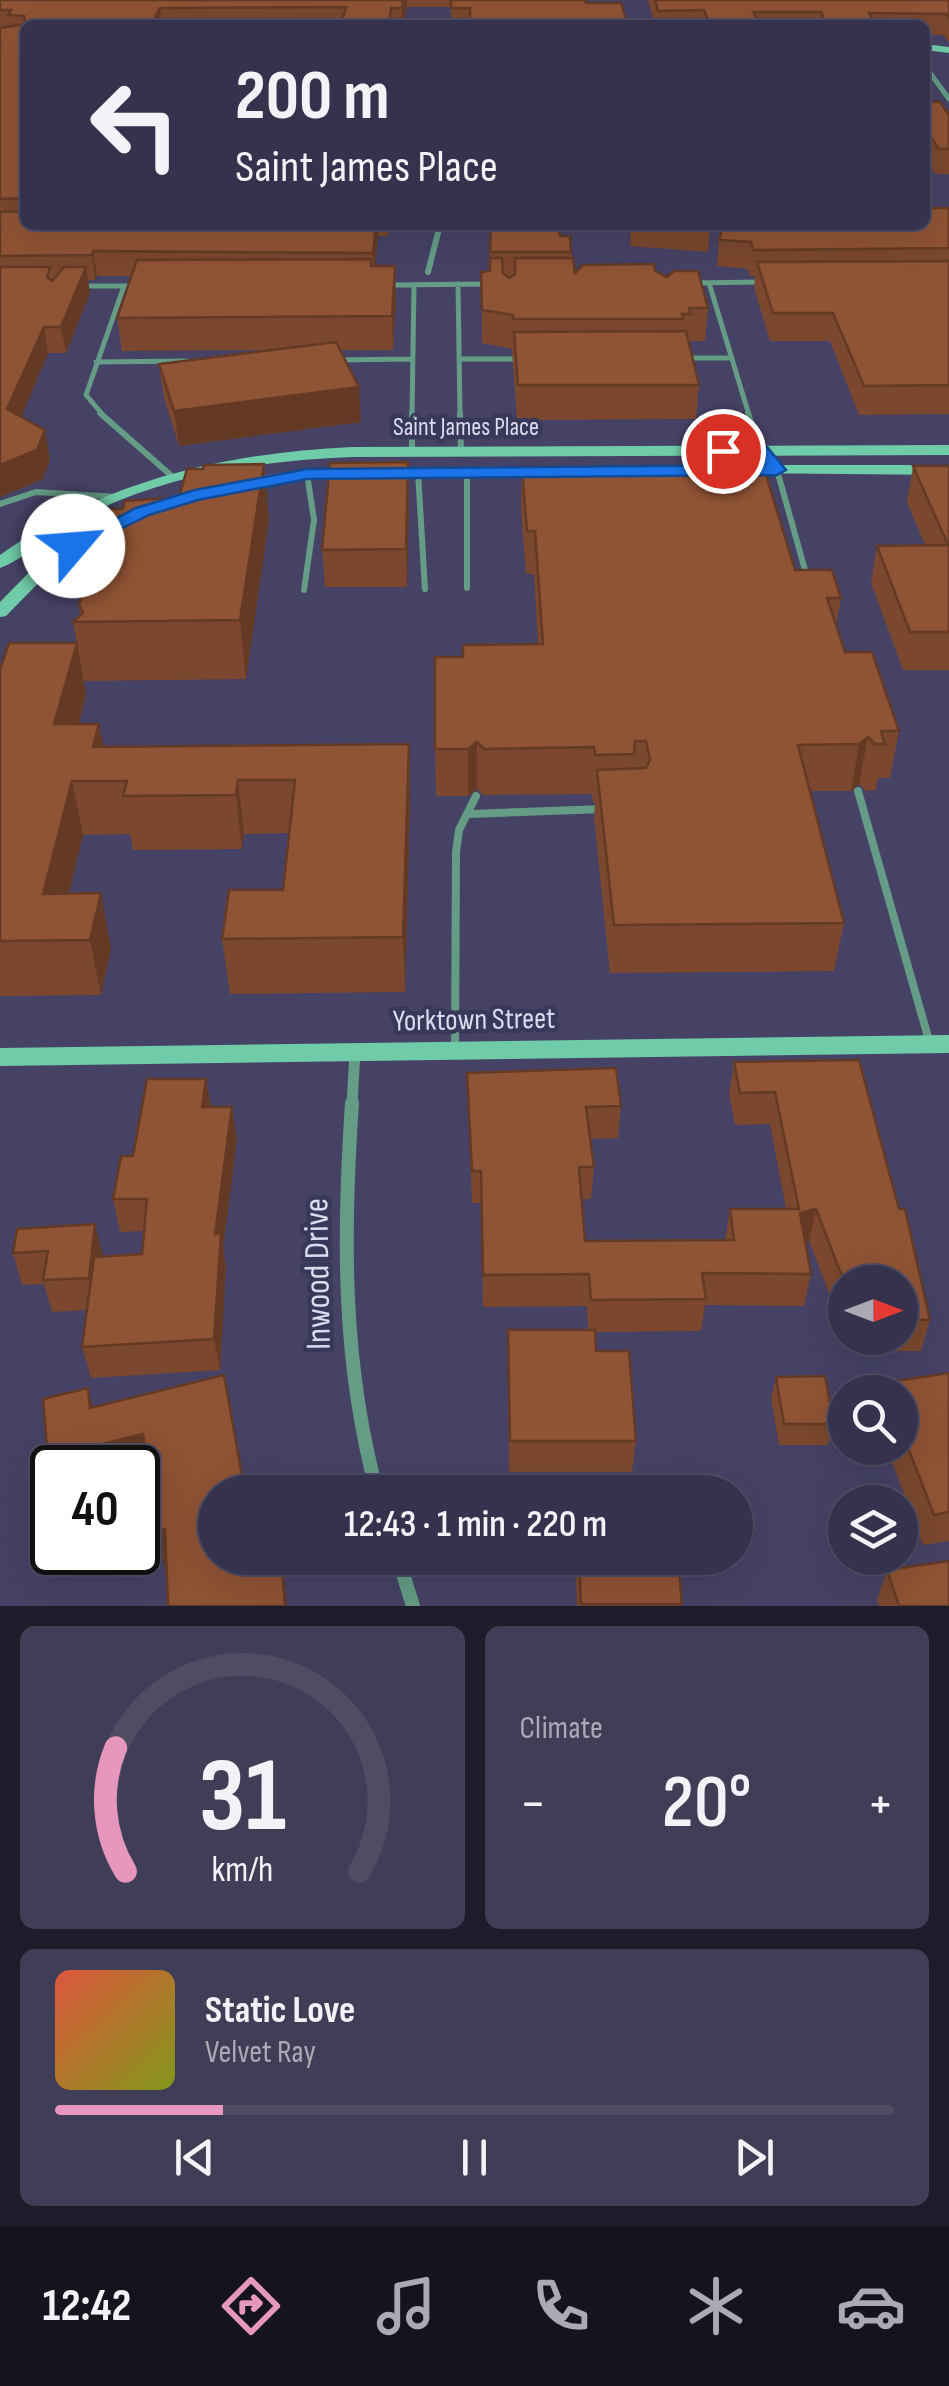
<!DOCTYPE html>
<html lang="en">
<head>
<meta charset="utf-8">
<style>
  :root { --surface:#34324c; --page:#3f3e56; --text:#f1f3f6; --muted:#a9aab5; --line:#4e4d64; --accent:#e797bd }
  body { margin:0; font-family:"Sofia Sans Condensed",sans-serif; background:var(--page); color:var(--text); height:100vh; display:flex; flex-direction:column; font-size:38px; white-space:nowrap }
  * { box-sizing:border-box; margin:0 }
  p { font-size:32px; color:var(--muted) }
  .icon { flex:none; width:55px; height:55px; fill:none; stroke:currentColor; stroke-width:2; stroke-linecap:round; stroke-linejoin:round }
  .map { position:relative; height:1606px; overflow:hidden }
  .sheet { display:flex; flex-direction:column; gap:20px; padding:20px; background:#1d1c2a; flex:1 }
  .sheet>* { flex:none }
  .guide { position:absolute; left:20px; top:20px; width:910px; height:210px; border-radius:15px; box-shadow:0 10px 40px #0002,0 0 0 2px var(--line); background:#34324c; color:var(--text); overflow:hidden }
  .needle { width:65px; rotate:90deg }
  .controls { position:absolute; left:828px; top:1265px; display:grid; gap:20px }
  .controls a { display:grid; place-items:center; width:90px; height:90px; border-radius:50%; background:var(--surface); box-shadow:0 10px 40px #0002,0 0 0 2px var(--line); font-size:50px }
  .speed { position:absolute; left:30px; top:1445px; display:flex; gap:20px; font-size:50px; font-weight:700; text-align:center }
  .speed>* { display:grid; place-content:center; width:130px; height:130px; border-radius:50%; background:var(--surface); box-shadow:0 10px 40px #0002,0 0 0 2px var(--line); line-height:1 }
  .speed .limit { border:5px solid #111; border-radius:15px; background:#fff; color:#111 }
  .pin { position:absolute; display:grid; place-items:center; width:85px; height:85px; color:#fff; margin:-42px; border:5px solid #fff; border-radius:50%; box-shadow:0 2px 10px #0007 }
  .me { position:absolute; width:110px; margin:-55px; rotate:63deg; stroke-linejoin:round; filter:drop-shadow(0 0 8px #0008) }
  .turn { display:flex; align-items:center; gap:35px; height:210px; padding:0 50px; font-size:45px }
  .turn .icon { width:130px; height:130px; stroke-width:2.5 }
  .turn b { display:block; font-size:70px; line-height:85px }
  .big { font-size:75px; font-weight:600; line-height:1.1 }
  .sheet .tile { flex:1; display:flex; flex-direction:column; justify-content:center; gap:15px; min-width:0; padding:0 35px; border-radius:15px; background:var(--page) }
  .sheet .dial { align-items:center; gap:0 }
  .dial svg { height:260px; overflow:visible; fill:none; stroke:var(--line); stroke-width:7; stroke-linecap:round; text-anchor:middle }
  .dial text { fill:var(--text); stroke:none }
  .song { display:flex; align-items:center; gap:30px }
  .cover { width:120px; height:120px; border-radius:15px; background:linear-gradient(135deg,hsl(10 70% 55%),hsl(70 70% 35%)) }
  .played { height:10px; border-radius:5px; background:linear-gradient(90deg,var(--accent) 20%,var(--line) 20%) }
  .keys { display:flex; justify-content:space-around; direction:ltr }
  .heat { display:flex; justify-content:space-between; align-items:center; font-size:55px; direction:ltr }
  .sheet .tiles { flex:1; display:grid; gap:20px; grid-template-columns:1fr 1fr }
  .tile:last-child { grid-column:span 2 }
  .trip { position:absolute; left:198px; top:1475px; width:555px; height:100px; border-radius:50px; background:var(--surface); box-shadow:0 10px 40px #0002,0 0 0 2px var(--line); font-weight:600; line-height:100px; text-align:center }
  .menu { display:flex; height:160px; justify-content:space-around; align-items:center; background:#15141e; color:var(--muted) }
  .menu .icon { width:70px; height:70px }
  .menu .on { color:var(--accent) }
  .menu b { font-size:45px; color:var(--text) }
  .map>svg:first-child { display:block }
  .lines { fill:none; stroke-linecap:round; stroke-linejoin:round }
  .lane-far2 { stroke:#649c85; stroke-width:5 }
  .lane-far1 { stroke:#649c85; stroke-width:6 }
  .lane { stroke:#649c85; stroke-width:8 }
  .street-far3 { stroke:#649c85; stroke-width:5 }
  .street-far2 { stroke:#649c85; stroke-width:6 }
  .street-far1 { stroke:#649c85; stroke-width:11 }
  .street { stroke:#649c85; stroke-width:14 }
  .secondary { fill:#6fcba8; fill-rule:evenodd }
  .wall { fill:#7b472e }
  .shaded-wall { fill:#643a25 }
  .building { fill:#8f5335; stroke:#643a25; stroke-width:2.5 }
  .route { fill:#1a73e8; stroke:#114b97; stroke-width:2.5 }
  .labels { text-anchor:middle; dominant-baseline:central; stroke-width:9; stroke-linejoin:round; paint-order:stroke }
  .far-street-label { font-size:25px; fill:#dbdbf0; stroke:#3a385a }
  .street-label { font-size:30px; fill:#dbdbf0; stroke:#3a385a }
  .near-street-label { font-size:35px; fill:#dbdbf0; stroke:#3a385a }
</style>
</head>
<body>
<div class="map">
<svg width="949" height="1606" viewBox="0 0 949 1606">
  <rect width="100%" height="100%" fill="#454265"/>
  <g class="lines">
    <path class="lane-far2" d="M694,283l66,-1
      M709,283l40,132
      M458,284l2,131
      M389,285l101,-1
      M79,286h56
      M687,358h45
      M459,359h64
      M336,360l77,-1
      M96,362l91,-1
      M103,415l-17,-20 38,-109
      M412,415l2,-130"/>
    <path class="lane-far1" d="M100,413l74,65
      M460,413l1,39
      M748,413l12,38
      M412,452v-39
      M777,470l30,107
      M418,472l7,117
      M467,472v116
      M0,504l36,-12 81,5
      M304,590l10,-70 -7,-46"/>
    <path class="lane" d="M858,791l72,253
      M470,814l134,-5
      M455,1050l1,-198 3,-22 17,-34"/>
    <path class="street-far3" d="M925,66l24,33"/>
    <path class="street-far2" d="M428,272l12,-47"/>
    <path class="street-far1" d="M352,1105l3,-54"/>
    <path class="street" d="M352,1103c-9,133 -10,260 25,389
      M398,1558l15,48"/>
    <path class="secondary" d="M925,44l24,3v6l-24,-3z
      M949,445v10l-597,2c-92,4 -184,17 -267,59 -26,13 -62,44 -85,52v-13c105,-75 225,-102 352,-108z
      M741,465h208v10l-213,-2v-6z
      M547,466l5,2v6l-245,5 -65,10 -8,-5 8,-5 65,-10z
      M124,515l6,2v6l-73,41 -51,52 -6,1v-15l45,-46z
      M949,1035v18l-949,13v-18z"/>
  </g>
  <path class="wall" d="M0,0h585l1,3 42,22h-177v-18h-44l-4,18h-378v200l98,2 22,-2h244l-1,11h-10l-3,30 21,32 -3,52h-53l21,72 -182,24 -15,-48 -5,-34 109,-14 -146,1 -5,-33 15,-42h-35l-2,4h-7l2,13 -24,60h-18l-27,64 29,42 -7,20 -43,18z
    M648,0h301v43l-6,-8h-18v-10h-270z
    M925,93l5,9 19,13v59h-14l-7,-11h-3z
    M949,208v206l-90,1 -29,-74h-60l-16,-53 1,-12h-5l-2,-7 -31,-3 2,-26z
    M491,225l69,11 11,16 4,21 80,-2 53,37 -3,33h-16l10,44 -3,34 -179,1 -5,-71 -30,-6 -1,-71 8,-1z
    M631,225h79l-2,27 -78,-6z
    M264,464l5,56 -23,159 -162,2 2,14 -7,29 24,23 306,-3 1,54 -5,194 -175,2 -8,-55 61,-49 6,-57 -45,1 -2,15 -109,1 -3,-16 -47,1 -14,58 42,55 -10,47 -101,1v-327l77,-26 -4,-21 7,-7 -1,-11 44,-95 56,-12 24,-28z
    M913,466h36v204h-46l-32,-87 6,-37 48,-1 -18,-43z
    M522,467l273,103 46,28 -5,28 9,26 54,79 -9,47h-12l-2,12 -10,1 -7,-7 -8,7h-41l34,132 -10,48 -224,2 -16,-156 1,-15h-2l-1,-8 -109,1 -6,-6 -9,7h-32l-1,-47 103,-105 -4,-70h-8l-5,-64z
    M409,498l-2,89h-82l-3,-37z
    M859,1060l40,149 31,111 -9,31h-71l-3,-13h53v-56h-55v49l-7,-25h-4l-25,-65 -3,1 5,32 -7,32 -99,-1 -4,26 -106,1 1,19 40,90 -4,31h-123l-1,-142h80l-1,-24 -104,1 -2,-104h-9l-5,-130 154,33 -3,32 -28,1 4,28 -3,32h-9l3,42 140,-1 5,-31h56l-16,-85 -35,1 -6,-31 5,-32z
    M206,1079l5,28 26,32 -14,109 3,18 -6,104 -129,8 -9,-31 5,-37 -35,2 -8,-28 -22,1 -9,-32 4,-24 86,27 39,-2 2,-23 -24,1 -7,-33 20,-43z
    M949,1373v168l-26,4 -36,-97h13v-56h-19l2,-9z
    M776,1377l58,47 -6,21h-49l-8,-47z
    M575,1558h129l-3,18h-22l3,30h-105z
    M887,1570l62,36h-70l-2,-6z"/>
  <path class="shaded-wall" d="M403,0h4v7l-5,18v-17z
    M160,8l2,17h-11z
    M376,225h2v11l-4,42 -1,-25z
    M93,251l4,25 -2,4 -3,-25z
    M395,266l1,32 -3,52 -1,-34z
    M86,267l4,26 -24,60 -5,-26z
    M44,327l4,26 -35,84 -6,-28z
    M359,387l2,35 -182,24 -5,-35z
    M45,430l5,29 -7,20 -43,18v-32z
    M408,462l1,36 -2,89 -1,-38z
    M264,464l5,56 -23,159 -6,-59z
    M77,643l9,52 -22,82 -10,-53z
    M99,724l10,52 -16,-29z
    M868,737l-9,47 -8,7 8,-47z
    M477,742v47l-9,7v-47z
    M409,744l1,54 -5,194 -2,-55z
    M238,780l6,54 -2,15 -6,-54z
    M72,781l11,54 -26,105 -14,-46z
    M101,893l10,55 -10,47 -11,-55z
    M206,1079l5,32 -9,-4z
    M232,1107l5,32 -14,109 3,18 -6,104 -6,-31 1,-105z
    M816,1209l-7,32 -15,4 6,-32z
    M95,1224l8,32 -6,54 -8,-32z
    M88,1388l10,37 45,9 8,37 -13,3v-6h-86v4l-4,-15 42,-49z
    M165,1529l9,36 -9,3 -9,-36z
    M281,1558l4,24 2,24h-2z"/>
  <path class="building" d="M0,0h403l-1,8h-11l-2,17h-48l5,-18 -186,1 -9,17h-126v173l-25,1v-171l25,-4 -1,-8 -16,-1 3,-5h-11z
    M451,0h134l1,3h35l7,22h-158v-17h-19z
    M655,0h294v18l-3,-4 -77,-1 7,12h-49l-6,-13h-68l7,13h-50l-6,-15 -46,1z
    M925,93l5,9h10l9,13v34h-10l-7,-10h-7z
    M925,208h24v40l-196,2 -2,-8 -32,-2 4,-15h202z
    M25,211v14h96l-1,2 25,-2h231l-3,28 -280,-2 -1,4 -92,1v-44z
    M491,225h68l1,11h10l1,16h-81z
    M677,225h33v3z
    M490,258h12l1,15 6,5 6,-4v-16h58l2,15 8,-8 71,-1 1,7 12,6 7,-6h24l10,37h-19l2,6h-9l1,5h-170v-4l-31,-5 -1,-38 9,-1z
    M371,259v7h24l-3,50 -275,2 20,-58z
    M949,261v124l-85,1 -31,-73h-60l-16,-51z
    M0,267h50l-3,10 5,4 12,-14h22l-25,60h-17l-37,82 38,21 -8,20 -37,15z
    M686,331l13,54h-181l-4,-53z
    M336,342l23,45 -185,24 -15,-47z
    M408,462l-2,87 -84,1 8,-87z
    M264,464l-24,156 -167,2 10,-9 -4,-9 29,-95h15l2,-8 54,-4 8,-28h16l1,-4z
    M763,465l32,105h37l9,28h-14l18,54h27l27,79h-18l4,13h-10l-7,-7 -9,7 -61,1 46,178 -230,2 -17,-155 49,-2 4,-8 -4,-19h-11l-1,13 -39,1 -1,-8 -110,2 -7,-7 -9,7h-33v-92h28v-12l80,-1 -8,-113h-8l-5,-64z
    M913,466h36v166h-39l-33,-86 71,-1z
    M9,643h68l-23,81h45l-6,23 316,-3 -6,193 -181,2 7,-49h54l12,-110h-57l-2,15 -113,1 4,-15h-55l-29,113 58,-1 -11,47 -90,1v-272z
    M859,1060l40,149h6l25,111 -30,-1v-37h-52l-2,-8h-5l-25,-65 -16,4 11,61 -109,-1 4,26 -115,1 -2,-26 -106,1 -2,-104h-9l-5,-98 149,-5 5,38 -35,1 8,60h-15l6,74 149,-1 -4,-31h69l-24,-117 -35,1 -6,-31z
    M147,1079h59l-4,28h30l-17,127h6l-7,105 -132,8 12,-90 48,-3 5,-55h-34l8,-43h12z
    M95,1224l-6,54 -46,2 5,-29 -35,2 4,-24z
    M508,1330h87l1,21h33l7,90h-126z
    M949,1373v139l-15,3 -34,-88v-35h-13l-4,-9z
    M224,1375l21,117h-30v66h66l4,48h-117l-3,-77 -9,3 -13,-98 -95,23 -5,-58 45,-11 2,20z
    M825,1376l9,48h-50l-8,-47z
    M576,1489h124l1,3h-125z
    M579,1558h99l4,46h-101z
    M949,1561v45h-50l-12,-36z"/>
  <path class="route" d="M723,446l44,1 19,23 -9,5 -470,4 -109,21 -49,15 -69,34 -16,-3 72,-38 59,-18 112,-21 456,-4 -7,-9 -39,-1v-8z"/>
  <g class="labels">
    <g class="far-street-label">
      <text x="466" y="427">Saint James Place</text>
    </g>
    <g class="street-label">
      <text transform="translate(474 1020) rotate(-1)">Yorktown Street</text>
    </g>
    <g class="near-street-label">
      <text transform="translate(318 1274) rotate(-91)">Inwood Drive</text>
    </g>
  </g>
</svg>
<div class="controls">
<a><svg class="needle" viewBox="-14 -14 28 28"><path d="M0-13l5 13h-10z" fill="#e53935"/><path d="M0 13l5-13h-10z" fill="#a9aab5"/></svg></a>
<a><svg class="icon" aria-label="search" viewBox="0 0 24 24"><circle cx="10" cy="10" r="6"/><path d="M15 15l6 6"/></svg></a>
<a><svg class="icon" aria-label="layers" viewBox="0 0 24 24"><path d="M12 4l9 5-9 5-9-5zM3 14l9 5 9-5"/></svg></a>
</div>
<div class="speed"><div class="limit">40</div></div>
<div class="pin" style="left:723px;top:451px;background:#d93025"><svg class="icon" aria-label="arrive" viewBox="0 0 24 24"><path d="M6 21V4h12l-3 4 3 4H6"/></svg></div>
<svg class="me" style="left:73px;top:546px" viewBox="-20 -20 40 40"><circle r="19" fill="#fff"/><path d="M0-13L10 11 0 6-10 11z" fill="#1a73e8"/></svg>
<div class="trip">12:43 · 1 min · 220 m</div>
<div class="guide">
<div class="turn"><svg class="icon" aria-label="left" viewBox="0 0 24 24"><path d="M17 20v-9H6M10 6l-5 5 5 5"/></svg><div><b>200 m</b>Saint James Place</div></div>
</div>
</div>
<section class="sheet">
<div class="tiles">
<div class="tile dial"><svg viewBox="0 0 100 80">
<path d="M14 69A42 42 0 1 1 86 69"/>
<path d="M14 69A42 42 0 0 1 11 31" stroke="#e797bd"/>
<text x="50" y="56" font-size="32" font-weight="700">31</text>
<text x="50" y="72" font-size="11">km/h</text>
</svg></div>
<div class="tile"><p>Climate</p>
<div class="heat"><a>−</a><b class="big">20°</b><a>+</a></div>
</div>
<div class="tile">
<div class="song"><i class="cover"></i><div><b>Static Love</b><p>Velvet Ray</p></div></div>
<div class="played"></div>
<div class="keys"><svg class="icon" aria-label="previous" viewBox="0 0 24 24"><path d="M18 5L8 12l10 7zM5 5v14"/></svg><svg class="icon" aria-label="pause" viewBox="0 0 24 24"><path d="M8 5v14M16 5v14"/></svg><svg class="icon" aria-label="next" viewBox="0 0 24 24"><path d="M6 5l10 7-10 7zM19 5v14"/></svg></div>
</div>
</div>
</section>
<nav class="menu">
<b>12:42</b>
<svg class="icon on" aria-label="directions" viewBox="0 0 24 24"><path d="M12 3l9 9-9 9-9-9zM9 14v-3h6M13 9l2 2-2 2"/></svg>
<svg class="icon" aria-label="music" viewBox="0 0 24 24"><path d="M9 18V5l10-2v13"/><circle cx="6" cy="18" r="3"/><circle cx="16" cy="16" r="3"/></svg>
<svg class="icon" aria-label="phone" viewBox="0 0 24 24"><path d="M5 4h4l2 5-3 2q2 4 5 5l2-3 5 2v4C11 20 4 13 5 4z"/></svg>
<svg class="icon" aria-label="climate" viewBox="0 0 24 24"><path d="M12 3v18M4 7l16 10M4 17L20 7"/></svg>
<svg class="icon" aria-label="car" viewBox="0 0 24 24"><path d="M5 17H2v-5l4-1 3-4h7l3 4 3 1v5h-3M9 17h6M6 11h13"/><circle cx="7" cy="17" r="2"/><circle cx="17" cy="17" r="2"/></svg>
</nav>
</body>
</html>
